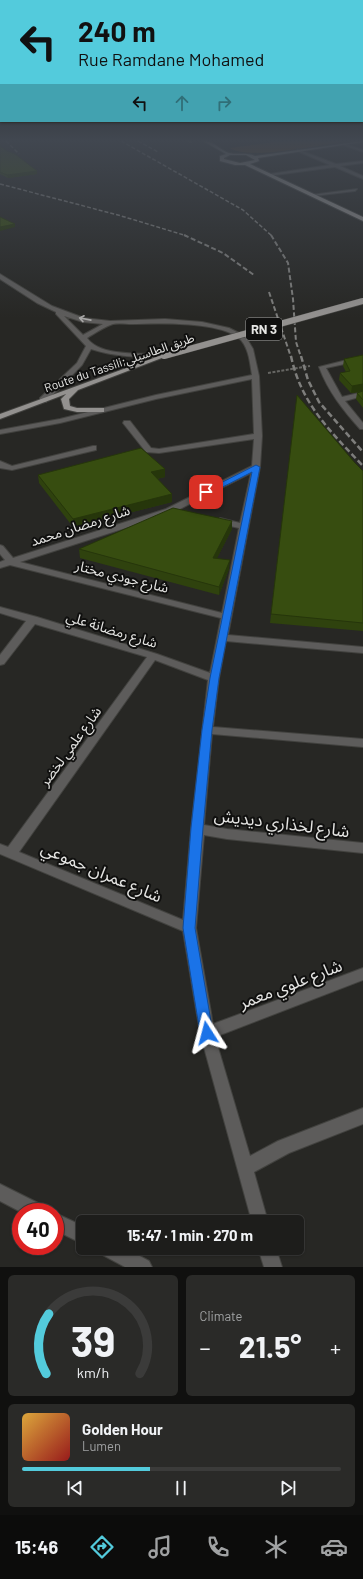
<!DOCTYPE html>
<html lang="en">
<head>
<meta charset="utf-8">
<style>
  :root { --surface:#1d1d1b; --page:#2a2a28; --text:#f1f3f6; --muted:#a0a2a3; --line:#3b3b3a; --accent:#53cbdc }
  body { margin:0; font-family:Barlow,"Noto Sans Arabic",sans-serif; background:var(--page); color:var(--text); height:100vh; display:flex; flex-direction:column; font-size:15px; white-space:nowrap }
  * { box-sizing:border-box; margin:0 }
  p { font-size:13px; color:var(--muted) }
  .icon { flex:none; width:22px; height:22px; fill:none; stroke:currentColor; stroke-width:2; stroke-linecap:round; stroke-linejoin:round }
  .map { position:relative; height:1267px; overflow:hidden }
  .panel { display:flex; flex-direction:column; gap:8px; padding:8px; background:#10100f; flex:1 }
  .panel>* { flex:none }
  .guide { position:absolute; left:0px; top:0px; width:363px; height:122px; box-shadow:0 1px 3px #0004,0 0 0 1px var(--line); background:#53cbdc; color:#111; overflow:hidden }
  .speed { position:absolute; left:12px; top:1203px; display:flex; gap:8px; font-size:20px; font-weight:700; text-align:center }
  .speed>* { display:grid; place-content:center; width:52px; height:52px; border-radius:50%; background:var(--surface); box-shadow:0 1px 3px #0004,0 0 0 1px var(--line); line-height:1 }
  .speed .limit { border:6px solid #d22; background:#fff; color:#111 }
  .pin { position:absolute; display:grid; place-items:center; width:34px; height:34px; color:#fff; margin:-17px; border-radius:8px; box-shadow:0 2px 6px #0006 }
  .me { position:absolute; width:44px; margin:-22px; rotate:351deg; stroke-linejoin:round; filter:drop-shadow(0 0 3px #0008) }
  .turn { display:flex; align-items:center; gap:14px; height:84px; padding:0 12px; font-size:18px }
  .turn .icon { width:52px; height:52px; stroke-width:2.5 }
  .turn b { display:block; font-size:28px; line-height:34px }
  .lanes { display:flex; align-items:center; height:38px; padding:0 12px; background:#0003; justify-content:center; gap:20px; direction:ltr }
  .lanes .off { opacity:.35 }
  .big { font-size:30px; font-weight:700; line-height:1.1 }
  .panel .widget { flex:1; display:flex; flex-direction:column; justify-content:center; gap:6px; min-width:0; padding:0 14px; border-radius:6px; background:var(--page) }
  .panel .dial { align-items:center; gap:0 }
  .dial svg { height:104px; overflow:visible; fill:none; stroke:var(--line); stroke-width:7; stroke-linecap:round; text-anchor:middle }
  .dial text { fill:var(--text); stroke:none }
  .song { display:flex; align-items:center; gap:12px }
  .cover { width:48px; height:48px; border-radius:6px; background:linear-gradient(135deg,hsl(40 70% 55%),hsl(0 70% 35%)) }
  .played { height:4px; border-radius:2px; background:linear-gradient(90deg,var(--accent) 40%,var(--line) 40%) }
  .keys { display:flex; justify-content:space-around; direction:ltr }
  .heat { display:flex; justify-content:space-between; align-items:center; font-size:22px; direction:ltr }
  .panel .tiles { flex:1; display:grid; gap:8px; grid-template-columns:1fr 1fr }
  .widget:last-child { grid-column:span 2 }
  .trip { position:absolute; left:76px; top:1215px; width:228px; height:40px; border-radius:6px; background:var(--surface); box-shadow:0 1px 3px #0004,0 0 0 1px var(--line); font-weight:700; line-height:40px; text-align:center }
  .dock { display:flex; height:64px; justify-content:space-around; align-items:center; background:#0c0c0b; color:var(--muted) }
  .dock .icon { width:28px; height:28px }
  .dock .selected { color:var(--accent) }
  .dock b { font-size:18px; color:var(--text) }
  .map>svg:first-child { display:block }
  .green { fill:#62421f }
  .lines { fill:none; stroke-linecap:round; stroke-linejoin:round }
  .minor-casing { stroke:#42423f; stroke-width:2 }
  .major-casing { stroke:#42423f; stroke-width:2 }
  .path { stroke:#666663; stroke-width:2; stroke-dasharray:3 1.5; stroke-linecap:butt }
  .minor { fill:#5d5c5b; fill-rule:evenodd }
  .major { fill:#93918f; fill-rule:evenodd }
  .rail-far2 { stroke:#7e7e7c; stroke-width:1.5; stroke-dasharray:4 2; stroke-linecap:butt }
  .rail-far1 { stroke:#7e7e7c; stroke-width:2; stroke-dasharray:5 2.5; stroke-linecap:butt }
  .rail { stroke:#7e7e7c; stroke-width:2.5; stroke-dasharray:6 3; stroke-linecap:butt }
  .major-bridge-casing { stroke:#42423f; stroke-width:7; stroke-linecap:butt }
  .major-bridge { stroke:#93918f; stroke-width:6 }
  .wall { fill:#2f420e }
  .shaded-wall { fill:#26360b }
  .building { fill:#374d10; stroke:#26360b }
  .oneway { stroke:#a8a7a6 }
  .route { fill:#1a73e8; stroke:#114b97 }
  .labels { text-anchor:middle; dominant-baseline:central; stroke-width:4; stroke-linejoin:round; paint-order:stroke }
  .far-street-label { font-size:12px; fill:#e5e5e3; stroke:#10100f }
  .shield { fill:#10100f; stroke:#a5a5a3; stroke-width:1 }
  .shield-label { font-size:13px; font-weight:bold; fill:#e5e5e3 }
  .street-label { font-size:14px; fill:#e5e5e3; stroke:#10100f }
  .near-street-label { font-size:17px; fill:#e5e5e3; stroke:#10100f }
</style>
</head>
<body>
<div class="map">
<svg width="363" height="1267" viewBox="0 0 363 1267">
  <rect width="100%" height="100%" fill="#272724"/>
  <path class="green" d="M281,141h68c-25,3 -100,20 -119,7z"/>
  <g class="lines">
    <defs>
      <path id="minor" d="M343,143l20,7v2l-20,-7z
        M297,149l39,15 27,-3v2l-23,3 23,10v3l-28,-12 -67,9 2,-2 60,-9 -33,-14z
        M357,189l-2,2 -42,5 -2,-1z
        M0,274l52,32 32,12 26,3 55,-2 37,3 27,6 10,5 8,6 6,10 6,27 3,60 -2,31 -32,168 135,12v6l-137,-12 -7,37 -6,49 150,12v8l-151,-13 -8,91 23,4 136,14v10l-136,-14 -23,-4 -8,93 17,96 150,-56v12l-148,57 35,119 28,-15 85,-33v16l-74,29 -35,19 14,50h-16l-52,-189 -17,-102 -183,-77v-10l8,3 139,-190 -112,-33 -31,40 -4,1v-10l26,-34 -26,-8v-6l37,10 120,37 53,19 11,-55 -211,-53 -10,3v-6l5,-2 -5,-6v-9l3,1 10,12 153,-49 86,-43 2,-27 -95,14 -13,-1 -23,-29 1,-2h6l21,27 8,1 95,-15 -2,-55 -96,20 -96,24 -60,11v-4l60,-11 96,-24 96,-20c-2,-11 -3,-26 -11,-35 -18,-19 -84,-17 -109,-16 -6,0 -13,-1 -19,0 -9,3 -18,9 -26,14 13,19 56,15 77,16l3,2 -3,2c-26,-1 -48,-1 -73,-9l-9,16 -36,37h-6v-4l37,-35 9,-17 -30,-32v-2l-19,-9 -37,-24zM64,316l19,6 20,2 -20,11zM251,473l-11,50 -20,-5 -4,3 1,2 22,5 -17,85 -202,-51 152,-49zM155,660l53,20 -17,149 -8,91 -164,-68z
        M363,356v4l-37,8 16,29 21,-5v4l-18,5 18,22v6h-3c-17,-19 -32,-38 -41,-62z
        M93,446h3v4l-84,20 -12,-2v-7l12,5z
        M0,1184l44,22 2,6h-25l-21,-11z
        M55,1213l28,13v18l-28,-14z
        M98,1248h27l24,13 3,6h-27l-24,-13z
        M258,1248h18l6,19h-18z"/>
      <path id="major" d="M203,141c10,-1 17,9 26,12 9,2 17,-1 26,3l108,-15v1l-105,16 1,3 -9,3 113,53v4l-118,-56h-10l-15,-4v-5l6,-2zM230,155h16l9,5 -15,3 -16,-4v-1z
        M162,355l5,1 -89,34 -9,9 1,7 7,2h27v4h-27l-13,-3 -3,-10 5,-5 -66,25v-5z"/>
    </defs>
    <use href="#minor" class="minor-casing"/>
    <use href="#major" class="major-casing"/>
    <path class="path" d="M268,373l42,-7"/>
    <use href="#minor" class="minor"/>
    <use href="#major" class="major"/>
    <path class="rail-far2" d="M6,141l13,13
      M121,141l122,69 29,26
      M138,141l20,11
      M188,141l5,2
      M0,184l118,31 69,21"/>
    <path class="rail-far1" d="M184,235l39,18 31,22
      M271,235l17,28 5,36 3,43 5,15
      M269,292l22,65"/>
    <path class="rail" d="M291,356c10,48 40,76 72,110
      M301,356l7,24 11,22 44,50"/>
    <defs>
      <path id="major-bridge" d="M164,356l199,-55"/>
    </defs>
    <use href="#major-bridge" class="major-bridge-casing"/>
    <use href="#major-bridge" class="major-bridge"/>
  </g>
  <path class="wall" d="M0,146l37,28 -29,4 -8,-4z
    M363,355v53l-7,-9 1,-6 3,-1 -9,1 -12,-13 1,-7 6,-1 -3,-6 1,-7z
    M355,463l8,8v160l-93,-8 1,-9z
    M165,469v8l-8,2 15,23 -99,25 -34,-44 -1,-8z
    M232,529l-15,29 12,11 -10,26 -139,-37 -1,-9z"/>
  <path class="shaded-wall" d="M37,171v3l-29,4 -1,-3z
    M15,224v3l-15,4v-4z
    M363,384v7l-12,2 1,-7z
    M165,469v8l-14,3v-8z
    M172,494v8l-99,25v-8z
    M232,521v8l-19,37v-8z
    M230,560l-1,9 -10,26v-8z"/>
  <path class="building" d="M0,146l7,5 8,3 22,17 -30,4 -7,-3z
    M0,217l15,7 -15,3z
    M363,355v29l-11,2 -12,-13 10,-2 -6,-12z
    M363,391v9l-6,-7z
    M297,395l58,68 8,8v152l-92,-9z
    M141,448l24,21 -14,3 21,22 -99,25 -35,-44z
    M173,508l59,13 -19,37 17,2 -11,27 -140,-38z"/>
  <defs><path id="oneway-shaft" d="M-6 0H5M1.5-3L5.5 0L1.5 3" fill="none" stroke-width="1.6" stroke-linecap="round" stroke-linejoin="round"/></defs>
  <use class="oneway" href="#oneway-shaft" transform="translate(85 319) rotate(-169)"/>
  <linearGradient id="sky" x2="0" y2="1"><stop stop-color="#151514"/><stop offset="0.44" stop-color="#414750"/><stop offset="1" stop-color="#414750" stop-opacity="0"/></linearGradient>
  <rect width="363" height="318" fill="url(#sky)"/>
  <path class="route" d="M256,465l4,2 -41,211 -7,52 -9,98 -8,100 18,105 -2,5 -4,2 -5,-2 -2,-5 -17,-105 8,-100 11,-98 8,-52 42,-206 -43,22h-3l-3,-2z"/>
  <g class="labels">
    <g class="far-street-label">
      <text transform="translate(119 362) rotate(-19)">Route du Tassili;طريق الطاسيلي</text>
    </g>
    <rect class="shield" x="246" y="318" width="36" height="22" rx="3"/>
    <g class="shield-label">
      <text x="264" y="329">RN 3</text>
    </g>
    <g class="street-label">
      <text transform="translate(80 525) rotate(-18)">شارع رمضان محمد</text>
      <text transform="translate(122 576) rotate(14)">شارع جودي مختار</text>
      <text transform="translate(112 629) rotate(17)">شارع رمضانة علي</text>
      <text transform="translate(70 746) rotate(-54)">شارع علمي لخضر</text>
    </g>
    <g class="near-street-label">
      <text transform="translate(282 822) rotate(7)">شارع لخذاري ديديش</text>
      <text transform="translate(102 871) rotate(23)">شارع عمران جموعي</text>
      <text transform="translate(290 983) rotate(-21)">شارع علوي معمر</text>
    </g>
  </g>
</svg>
<div class="speed"><div class="limit">40</div></div>
<div class="pin" style="left:206px;top:492px;background:#d93025"><svg class="icon" aria-label="arrive" viewBox="0 0 24 24"><path d="M6 21V4h12l-3 4 3 4H6"/></svg></div>
<svg class="me" style="left:207px;top:1033px" viewBox="-20 -20 40 40"><path d="M0-17L14 15 0 8-14 15z" fill="#1a73e8" stroke="#fff" stroke-width="4"/></svg>
<div class="trip">15:47 · 1 min · 270 m</div>
<div class="guide">
<div class="turn"><svg class="icon" aria-label="left" viewBox="0 0 24 24"><path d="M17 20v-9H6M10 6l-5 5 5 5"/></svg><div><b>240 m</b>Rue Ramdane Mohamed</div></div>
<div class="lanes"><svg class="icon" aria-label="left" viewBox="0 0 24 24"><path d="M17 20v-9H6M10 6l-5 5 5 5"/></svg><svg class="icon off" aria-label="ahead" viewBox="0 0 24 24"><path d="M12 20V5M6 11l6-6 6 6"/></svg><svg class="icon off" aria-label="right" viewBox="0 0 24 24"><path d="M7 20v-9h11M14 6l5 5-5 5"/></svg></div>
</div>
</div>
<section class="panel">
<div class="tiles">
<div class="widget dial"><svg viewBox="0 0 100 80">
<path d="M14 69A42 42 0 1 1 86 69"/>
<path d="M14 69A42 42 0 0 1 16 23" stroke="#53cbdc"/>
<text x="50" y="56" font-size="32" font-weight="700">39</text>
<text x="50" y="72" font-size="11">km/h</text>
</svg></div>
<div class="widget"><p>Climate</p>
<div class="heat"><a>−</a><b class="big">21.5°</b><a>+</a></div>
</div>
<div class="widget">
<div class="song"><i class="cover"></i><div><b>Golden Hour</b><p>Lumen</p></div></div>
<div class="played"></div>
<div class="keys"><svg class="icon" aria-label="previous" viewBox="0 0 24 24"><path d="M18 5L8 12l10 7zM5 5v14"/></svg><svg class="icon" aria-label="pause" viewBox="0 0 24 24"><path d="M8 5v14M16 5v14"/></svg><svg class="icon" aria-label="next" viewBox="0 0 24 24"><path d="M6 5l10 7-10 7zM19 5v14"/></svg></div>
</div>
</div>
</section>
<nav class="dock">
<b>15:46</b>
<svg class="icon selected" aria-label="directions" viewBox="0 0 24 24"><path d="M12 3l9 9-9 9-9-9zM9 14v-3h6M13 9l2 2-2 2"/></svg>
<svg class="icon" aria-label="music" viewBox="0 0 24 24"><path d="M9 18V5l10-2v13"/><circle cx="6" cy="18" r="3"/><circle cx="16" cy="16" r="3"/></svg>
<svg class="icon" aria-label="phone" viewBox="0 0 24 24"><path d="M5 4h4l2 5-3 2q2 4 5 5l2-3 5 2v4C11 20 4 13 5 4z"/></svg>
<svg class="icon" aria-label="climate" viewBox="0 0 24 24"><path d="M12 3v18M4 7l16 10M4 17L20 7"/></svg>
<svg class="icon" aria-label="car" viewBox="0 0 24 24"><path d="M5 17H2v-5l4-1 3-4h7l3 4 3 1v5h-3M9 17h6M6 11h13"/><circle cx="7" cy="17" r="2"/><circle cx="17" cy="17" r="2"/></svg>
</nav>
</body>
</html>
